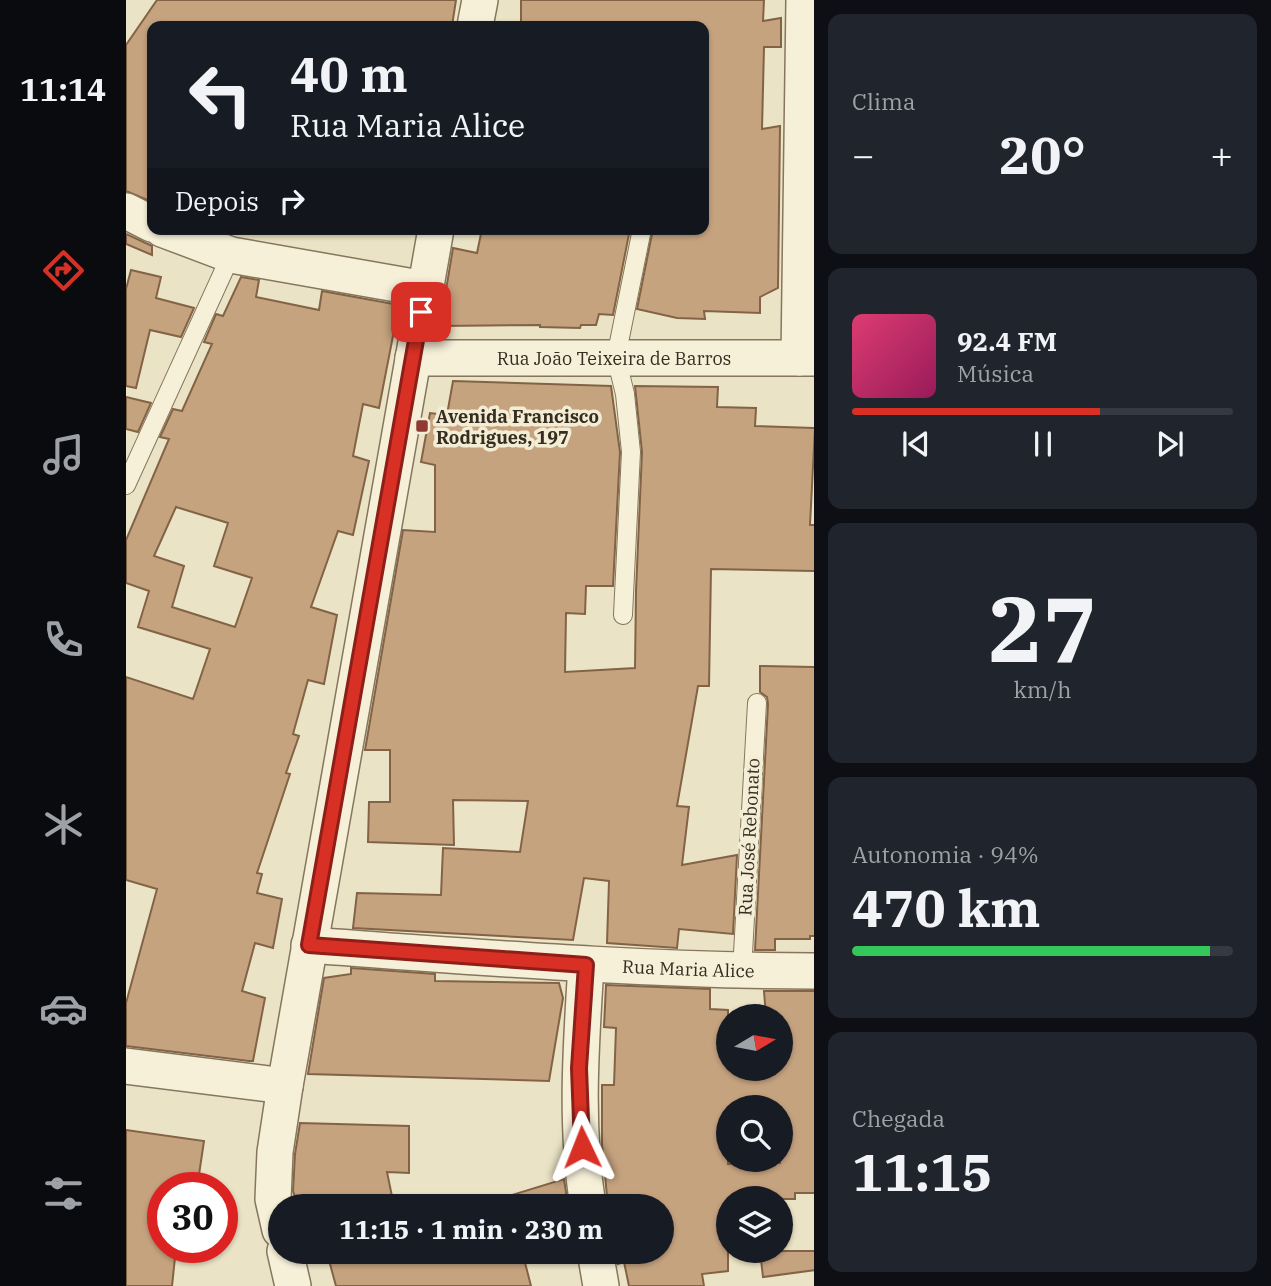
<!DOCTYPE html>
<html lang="pt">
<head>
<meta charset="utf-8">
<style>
  :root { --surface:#171b24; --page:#20242c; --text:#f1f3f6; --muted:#9ea1a6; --line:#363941; --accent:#d93025 }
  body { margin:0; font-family:"IBM Plex Serif",serif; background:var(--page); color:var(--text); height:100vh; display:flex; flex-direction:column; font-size:26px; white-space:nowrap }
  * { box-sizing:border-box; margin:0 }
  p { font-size:23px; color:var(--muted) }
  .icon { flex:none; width:38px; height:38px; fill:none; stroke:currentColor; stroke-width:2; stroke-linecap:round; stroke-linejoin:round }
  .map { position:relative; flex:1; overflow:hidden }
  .drawer { display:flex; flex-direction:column; gap:14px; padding:14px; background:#0d0f14; width:457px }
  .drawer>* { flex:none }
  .guide { position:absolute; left:21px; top:21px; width:562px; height:214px; border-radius:14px; box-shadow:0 2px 5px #0004; background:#171b24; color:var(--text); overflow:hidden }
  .needle { width:46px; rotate:80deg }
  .controls { position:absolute; left:590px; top:1004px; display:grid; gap:14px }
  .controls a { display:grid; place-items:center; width:77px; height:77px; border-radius:50%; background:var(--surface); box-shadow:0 2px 5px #0004; font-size:35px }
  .speed { position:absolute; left:21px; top:1172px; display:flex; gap:14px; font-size:35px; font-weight:700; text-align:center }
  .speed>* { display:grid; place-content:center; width:91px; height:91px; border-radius:50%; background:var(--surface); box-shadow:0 2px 5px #0004; line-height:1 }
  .speed .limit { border:10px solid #d22; background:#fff; color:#111 }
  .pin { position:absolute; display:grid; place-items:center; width:60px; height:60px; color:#fff; margin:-30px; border-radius:14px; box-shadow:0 4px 10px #0006 }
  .me { position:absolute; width:77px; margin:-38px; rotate:358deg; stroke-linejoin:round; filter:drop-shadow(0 0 5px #0008) }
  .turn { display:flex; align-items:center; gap:24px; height:147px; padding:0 28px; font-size:32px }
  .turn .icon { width:91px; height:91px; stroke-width:2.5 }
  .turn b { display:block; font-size:49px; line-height:60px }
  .then { display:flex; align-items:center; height:66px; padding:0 28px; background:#0003; gap:14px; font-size:26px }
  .big { font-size:52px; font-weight:700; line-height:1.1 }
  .drawer .widget { flex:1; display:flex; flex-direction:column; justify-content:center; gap:10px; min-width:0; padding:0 24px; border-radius:14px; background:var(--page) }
  .drawer .dial { align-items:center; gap:0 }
  .dial b { font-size:91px; line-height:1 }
  .song { display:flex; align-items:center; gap:21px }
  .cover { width:84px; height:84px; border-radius:10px; background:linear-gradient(135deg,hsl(340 70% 55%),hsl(330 70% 35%)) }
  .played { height:7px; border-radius:4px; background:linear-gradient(90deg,var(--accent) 65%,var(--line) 65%) }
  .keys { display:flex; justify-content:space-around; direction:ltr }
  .heat { display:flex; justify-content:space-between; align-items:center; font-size:38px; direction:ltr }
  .charge { height:10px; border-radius:5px; background:linear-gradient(90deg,#34c759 94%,var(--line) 0) }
  .trip { position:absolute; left:142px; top:1194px; width:406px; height:70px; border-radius:35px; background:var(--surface); box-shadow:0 2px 5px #0004; font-weight:700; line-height:70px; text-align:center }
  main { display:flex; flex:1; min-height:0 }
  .tab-bar { display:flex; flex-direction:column; width:126px; justify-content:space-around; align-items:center; background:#090b0e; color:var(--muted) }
  .tab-bar .icon { width:49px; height:49px }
  .tab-bar .on { color:var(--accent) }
  .tab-bar b { font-size:32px; color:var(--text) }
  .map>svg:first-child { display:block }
  .building { fill:#c6a37f; stroke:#826345; stroke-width:2; fill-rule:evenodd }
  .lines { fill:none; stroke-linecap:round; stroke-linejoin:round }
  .service-casing { stroke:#85765d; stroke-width:20 }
  .minor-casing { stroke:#85765d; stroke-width:38 }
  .service { stroke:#f6f0d9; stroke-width:18 }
  .minor { stroke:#f6f0d9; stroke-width:35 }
  .route-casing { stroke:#8d1f18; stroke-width:18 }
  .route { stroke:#d93025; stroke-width:12 }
  .poi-dot { fill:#8f3a32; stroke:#f3edd5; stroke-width:2.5 }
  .labels { text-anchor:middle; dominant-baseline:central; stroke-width:7; stroke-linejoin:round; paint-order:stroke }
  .street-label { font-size:18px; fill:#362d20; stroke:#f3edd5 }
  .poi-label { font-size:18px; font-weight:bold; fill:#362d20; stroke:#f3edd5; text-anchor:start }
</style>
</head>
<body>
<main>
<nav class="tab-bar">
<b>11:14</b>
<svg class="icon on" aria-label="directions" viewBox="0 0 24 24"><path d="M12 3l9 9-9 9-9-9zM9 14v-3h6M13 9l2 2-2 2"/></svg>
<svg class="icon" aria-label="music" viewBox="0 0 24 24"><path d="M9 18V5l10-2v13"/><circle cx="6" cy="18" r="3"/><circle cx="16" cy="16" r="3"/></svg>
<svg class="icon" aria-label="phone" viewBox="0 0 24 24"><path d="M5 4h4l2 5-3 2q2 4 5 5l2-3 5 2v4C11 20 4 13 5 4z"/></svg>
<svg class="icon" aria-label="climate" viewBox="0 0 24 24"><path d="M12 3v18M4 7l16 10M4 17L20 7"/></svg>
<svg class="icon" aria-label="car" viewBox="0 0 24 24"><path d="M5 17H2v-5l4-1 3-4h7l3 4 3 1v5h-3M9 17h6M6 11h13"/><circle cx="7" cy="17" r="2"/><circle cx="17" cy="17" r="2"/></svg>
<svg class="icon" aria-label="filters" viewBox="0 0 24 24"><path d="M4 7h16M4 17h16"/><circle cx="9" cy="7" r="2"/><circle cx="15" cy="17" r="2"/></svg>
</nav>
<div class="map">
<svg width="689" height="1286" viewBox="0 0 689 1286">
  <rect width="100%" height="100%" fill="#ebe3c6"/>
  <path class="building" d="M31,0h299l-4,26h-300v176l-26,-11v-146z
    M395,0h243l-1,21 18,-3v29h-17l-2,82 18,-3 -2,162 -18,9v16l-56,-2 1,8 -28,-1 -40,-9 16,-80h51v-203h-183z
    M356,229h148l-17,86 -14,-1 -3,11h-15l-1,3 -40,-1v-2l-100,1 13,-78 24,5z
    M0,234l26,12v9l-26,-11z
    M5,270l30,7 -5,21 38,10 -13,29 -31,-7 -14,58 -10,-2v-97z
    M115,277l18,3 -3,17 63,13 3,-19 77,14 -20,103 -16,-4 -10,52 16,5 -16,74 -15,-4 -27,76 26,8 -13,69 -16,-4 -15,54 6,2 -13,37 4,1 -33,99 5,1 -5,19 25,6 -9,49 -18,-5 -13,48 23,7 -12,63h-4l-123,-15v-43l31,-114 -31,-9v-203l67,22 17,-50 -72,-22 11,-36 -23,-8v-43l43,-101 -9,-2 13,-28 9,2 30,-67 -8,-2 12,-28 7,2zM50,507l52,16 -14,43 38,12 -17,49 -63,-20 12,-41 -30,-10z
    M327,381l158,5 9,66 -7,134h-27l-1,28 -19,-1 -1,59 70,-4 1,-77 6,-139 -7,-66 83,1 -1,20 39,1 -1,18 60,2 -5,97h5v46l-104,-2 -2,117h-11l-21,120 12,1 -7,58 55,-10 -4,79 -54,-5 -2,19 -70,-5 2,-62 -25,-3 -11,62 -220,-12 4,-35 84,2 2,-47 77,4 8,-51 -75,-1 1,45 -86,-3 1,-40h21v-52h-25l38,-220 32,2v-67l-14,-3 9,-49 17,2z
    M0,397l25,6 -13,29 -12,-3z
    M634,666l55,1v269h-5v3h-35v11h-20l13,-246 -1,-7 -7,-5z
    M225,968l84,6v7l124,2 4,15 -14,83 -241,-7 16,-96 27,-4z
    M480,985l104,4v20l18,1v59h52v-52h-14l-2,-26h51v202h-20v6h-67v72l-26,3 2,12h-75l-5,-24 -6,2 -3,-13h47v-45h-54l-6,-61v-60h12l2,-57 -12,-1zM602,1108h52v55l-52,1z
    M174,1123l109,3v47l-22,-1 7,34h-79l-3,-10 -16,4 -3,-9 2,-37z
    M0,1130l78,11 -7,47h-34v60h13l-4,38h-46z
    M438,1179l4,27h-83l1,-3z
    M206,1251h190l9,35h-195l-9,-33z
    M634,1251h55v19l-52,7z"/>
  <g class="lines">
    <defs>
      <path id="service" d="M0,485l105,-230
        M497,615l8,-163 -6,-58 -9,-37 26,-128
        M616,971l15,-268"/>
      <g id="minor">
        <path d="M349,26l5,-26"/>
        <path d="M0,211l26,13"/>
        <path d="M36,229l69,26 194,34"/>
        <path id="s1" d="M287,358h402"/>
        <path d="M673,358l5,-358"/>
        <path id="s2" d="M183,945c169,12 337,26 506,26"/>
        <path d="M460,965c-5,80 -11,161 2,241"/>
        <path d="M0,1066l159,20"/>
        <path d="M154,1230l-7,-31 2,-47 10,-66 151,-857"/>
        <path d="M159,1251l8,35"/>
        <path d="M469,1251l6,35"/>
      </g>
    </defs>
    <use href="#service" class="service-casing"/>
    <use href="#minor" class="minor-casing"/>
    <use href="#service" class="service"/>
    <use href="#minor" class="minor"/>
  </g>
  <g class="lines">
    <defs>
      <path id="route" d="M295,312l-112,633 277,20 -7,103 3,79"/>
    </defs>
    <use href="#route" class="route-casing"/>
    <use href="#route" class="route"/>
  </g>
  <rect class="poi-dot" x="289" y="419" width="14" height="14" rx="3.5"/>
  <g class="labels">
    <g class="street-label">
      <text stroke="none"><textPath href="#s1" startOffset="201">Rua João Teixeira de Barros</textPath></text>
      <text transform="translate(623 837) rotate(-87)">Rua José Rebonato</text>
      <text stroke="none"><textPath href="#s2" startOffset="380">Rua Maria Alice</textPath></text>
    </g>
    <g class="poi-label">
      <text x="310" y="416">Avenida Francisco<tspan x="310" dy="21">Rodrigues, 197</tspan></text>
    </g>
  </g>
</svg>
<div class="controls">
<a><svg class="needle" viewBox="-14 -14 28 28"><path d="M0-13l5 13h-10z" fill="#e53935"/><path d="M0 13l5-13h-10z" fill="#9ea1a6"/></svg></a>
<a><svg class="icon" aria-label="search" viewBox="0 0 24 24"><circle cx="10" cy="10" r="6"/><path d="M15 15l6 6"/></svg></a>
<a><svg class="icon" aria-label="layers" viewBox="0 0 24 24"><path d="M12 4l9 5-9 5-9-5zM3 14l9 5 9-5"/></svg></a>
</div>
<div class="speed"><div class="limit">30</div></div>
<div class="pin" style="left:295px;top:312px;background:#d93025"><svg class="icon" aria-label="arrive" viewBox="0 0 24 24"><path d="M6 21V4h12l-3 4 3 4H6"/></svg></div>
<svg class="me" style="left:456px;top:1147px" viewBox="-20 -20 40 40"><path d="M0-17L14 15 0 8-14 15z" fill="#d93025" stroke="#fff" stroke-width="4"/></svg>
<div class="trip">11:15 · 1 min · 230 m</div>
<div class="guide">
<div class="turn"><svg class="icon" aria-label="left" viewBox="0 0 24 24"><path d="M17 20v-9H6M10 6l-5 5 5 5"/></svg><div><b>40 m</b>Rua Maria Alice</div></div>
<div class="then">Depois<svg class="icon" aria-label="right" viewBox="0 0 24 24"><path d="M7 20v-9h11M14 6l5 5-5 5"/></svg></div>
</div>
</div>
<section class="drawer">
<div class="widget"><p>Clima</p>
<div class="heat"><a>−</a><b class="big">20°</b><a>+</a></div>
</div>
<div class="widget">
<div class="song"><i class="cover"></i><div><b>92.4 FM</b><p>Música</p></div></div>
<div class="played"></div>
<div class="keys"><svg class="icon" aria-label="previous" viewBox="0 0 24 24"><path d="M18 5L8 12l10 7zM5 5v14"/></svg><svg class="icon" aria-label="pause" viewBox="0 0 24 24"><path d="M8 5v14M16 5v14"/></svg><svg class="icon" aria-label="next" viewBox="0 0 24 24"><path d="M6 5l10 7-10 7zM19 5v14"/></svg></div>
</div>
<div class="widget dial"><b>27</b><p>km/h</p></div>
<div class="widget"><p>Autonomia · 94%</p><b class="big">470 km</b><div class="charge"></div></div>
<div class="widget"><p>Chegada</p><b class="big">11:15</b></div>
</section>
</main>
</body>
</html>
